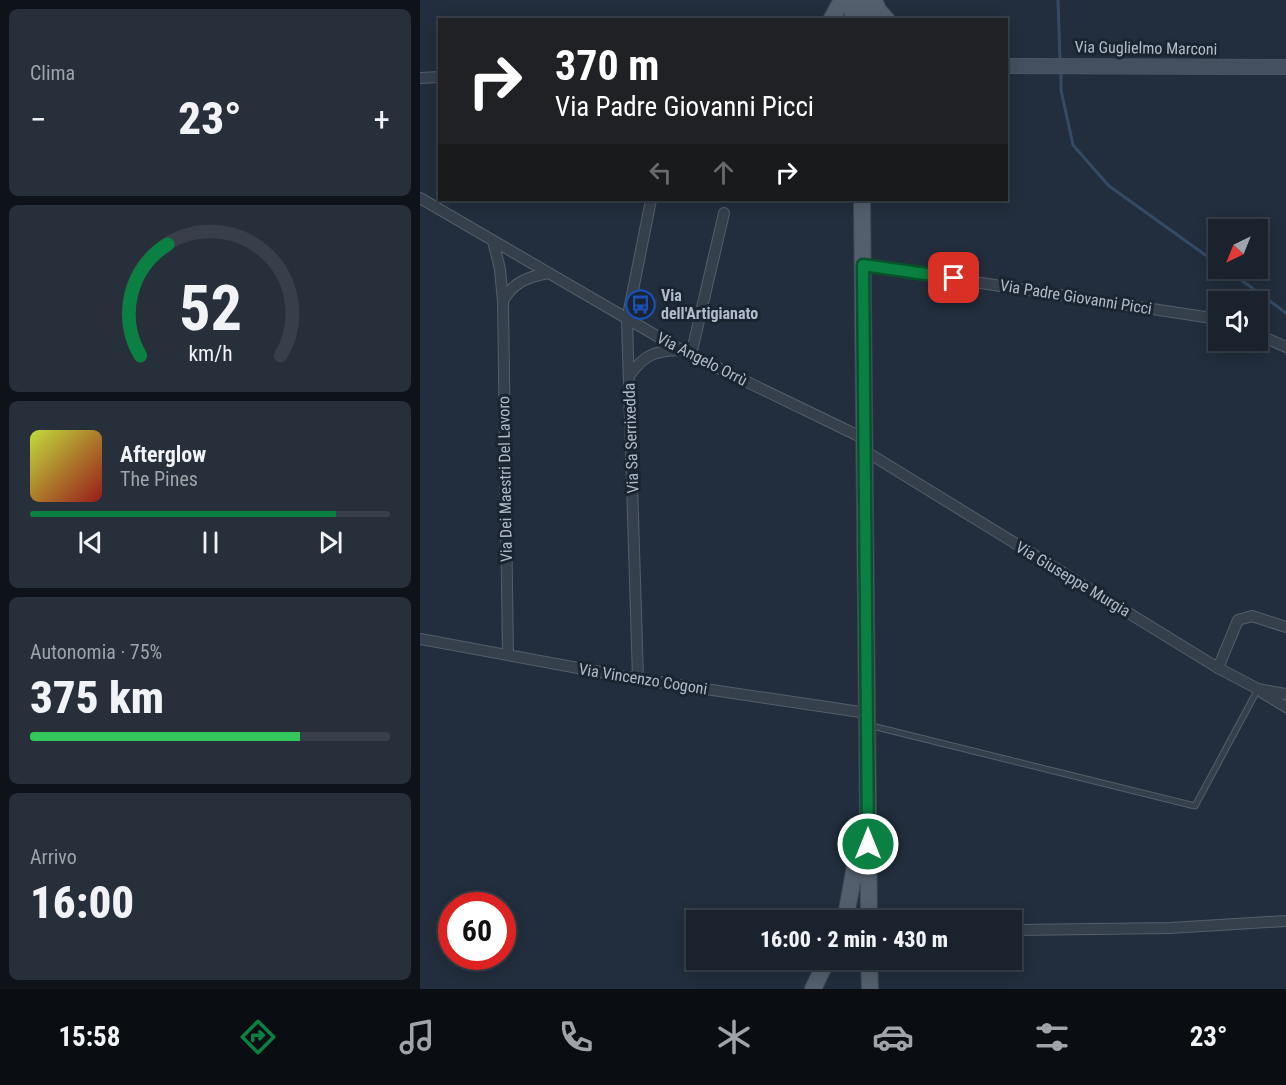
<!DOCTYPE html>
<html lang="it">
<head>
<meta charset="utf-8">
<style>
  :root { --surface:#1a222e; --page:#272f3a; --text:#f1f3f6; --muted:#9fa4aa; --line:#383f4a; --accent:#0b8043 }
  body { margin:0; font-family:"Roboto Condensed",sans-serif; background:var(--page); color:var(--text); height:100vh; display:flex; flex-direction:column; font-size:22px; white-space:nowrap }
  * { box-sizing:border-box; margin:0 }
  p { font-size:20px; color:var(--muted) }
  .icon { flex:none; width:33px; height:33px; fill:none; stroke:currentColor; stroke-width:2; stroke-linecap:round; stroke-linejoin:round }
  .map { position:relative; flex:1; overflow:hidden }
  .panel { display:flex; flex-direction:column; gap:9px; padding:9px; background:#0e1319; width:420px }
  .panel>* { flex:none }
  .hud { position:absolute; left:18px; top:18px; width:570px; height:183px; border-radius:0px; box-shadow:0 3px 15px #0003,0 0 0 2px var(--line); background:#202124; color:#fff; overflow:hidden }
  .needle { width:39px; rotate:223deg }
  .tools { position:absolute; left:788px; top:219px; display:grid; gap:12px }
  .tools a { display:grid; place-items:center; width:60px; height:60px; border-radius:0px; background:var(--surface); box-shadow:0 3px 15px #0003,0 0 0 2px var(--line); font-size:30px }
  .speed { position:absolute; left:18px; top:892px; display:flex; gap:12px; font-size:30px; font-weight:700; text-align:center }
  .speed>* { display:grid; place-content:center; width:78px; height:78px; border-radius:50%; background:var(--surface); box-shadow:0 3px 15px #0003,0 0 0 2px var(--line); line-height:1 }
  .speed .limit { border:9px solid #d22; background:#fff; color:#111 }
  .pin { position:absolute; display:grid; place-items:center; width:51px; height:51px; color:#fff; margin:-26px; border-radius:12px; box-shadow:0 3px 9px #0006 }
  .me { position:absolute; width:66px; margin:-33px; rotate:0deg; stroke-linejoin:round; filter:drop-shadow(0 0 4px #0008) }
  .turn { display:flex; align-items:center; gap:21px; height:126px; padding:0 18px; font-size:27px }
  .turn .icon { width:78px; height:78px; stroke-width:2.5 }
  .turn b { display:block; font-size:42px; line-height:51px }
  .lanes { display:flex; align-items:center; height:57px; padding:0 18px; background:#0003; justify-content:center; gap:30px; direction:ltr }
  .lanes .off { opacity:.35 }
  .big { font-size:45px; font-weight:800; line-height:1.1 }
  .panel .tile { flex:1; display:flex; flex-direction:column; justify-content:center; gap:9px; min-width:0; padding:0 21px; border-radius:9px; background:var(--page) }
  .panel .dial { align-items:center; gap:0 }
  .dial svg { height:156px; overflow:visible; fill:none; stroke:var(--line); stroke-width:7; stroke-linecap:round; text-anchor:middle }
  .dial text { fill:var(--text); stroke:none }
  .song { display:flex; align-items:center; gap:18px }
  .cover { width:72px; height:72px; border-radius:9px; background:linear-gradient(135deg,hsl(70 70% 55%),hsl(0 70% 35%)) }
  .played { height:6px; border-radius:3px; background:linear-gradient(90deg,var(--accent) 85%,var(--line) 85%) }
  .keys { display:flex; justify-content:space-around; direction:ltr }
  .heat { display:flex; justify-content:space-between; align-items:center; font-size:33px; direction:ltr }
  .charge { height:9px; border-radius:4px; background:linear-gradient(90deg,#34c759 75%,var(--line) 0) }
  .trip { position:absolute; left:266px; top:910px; width:336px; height:60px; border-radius:0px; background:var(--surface); box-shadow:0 3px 15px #0003,0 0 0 2px var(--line); font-weight:800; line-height:60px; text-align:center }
  .menu { display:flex; height:96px; justify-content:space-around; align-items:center; background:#0a0e12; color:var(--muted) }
  .menu .icon { width:42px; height:42px }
  .menu .active { color:var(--accent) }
  .menu b { font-size:27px; color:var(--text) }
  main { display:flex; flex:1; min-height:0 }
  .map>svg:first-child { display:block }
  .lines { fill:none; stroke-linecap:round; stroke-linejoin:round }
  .stream { stroke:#354b65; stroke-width:3 }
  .service-casing { stroke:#545e6b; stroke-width:7 }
  .minor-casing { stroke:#545e6b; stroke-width:12 }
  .secondary-casing { stroke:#545e6b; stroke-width:16 }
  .primary-casing { stroke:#3f4956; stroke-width:18 }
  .service { stroke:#36404d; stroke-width:5 }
  .minor { stroke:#36404d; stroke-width:10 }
  .secondary { stroke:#444f60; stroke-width:15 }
  .primary { stroke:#545f6d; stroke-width:16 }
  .route-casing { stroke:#07532c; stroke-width:15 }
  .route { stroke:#0b8043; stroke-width:10 }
  .labels { text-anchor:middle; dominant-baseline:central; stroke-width:6; stroke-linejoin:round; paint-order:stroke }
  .street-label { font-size:16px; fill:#b1bbc9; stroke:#1b2532 }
  .poi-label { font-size:16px; font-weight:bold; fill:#b1bbc9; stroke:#1b2532; text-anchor:start }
</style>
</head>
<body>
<main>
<section class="panel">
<div class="tile"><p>Clima</p>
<div class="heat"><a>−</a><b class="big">23°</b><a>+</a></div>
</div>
<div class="tile dial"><svg viewBox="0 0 100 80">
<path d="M14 69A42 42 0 1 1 86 69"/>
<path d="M14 69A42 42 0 0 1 28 12" stroke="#0b8043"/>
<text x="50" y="56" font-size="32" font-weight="700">52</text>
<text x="50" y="72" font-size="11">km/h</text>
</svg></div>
<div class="tile">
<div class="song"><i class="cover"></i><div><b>Afterglow</b><p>The Pines</p></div></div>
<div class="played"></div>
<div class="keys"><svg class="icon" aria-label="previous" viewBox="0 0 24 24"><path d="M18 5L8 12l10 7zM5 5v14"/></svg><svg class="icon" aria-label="pause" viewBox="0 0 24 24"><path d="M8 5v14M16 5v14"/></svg><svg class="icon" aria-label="next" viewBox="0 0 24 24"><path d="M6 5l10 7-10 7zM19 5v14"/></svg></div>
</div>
<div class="tile"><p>Autonomia · 75%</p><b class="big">375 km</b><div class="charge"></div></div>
<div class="tile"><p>Arrivo</p><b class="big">16:00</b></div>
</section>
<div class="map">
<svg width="866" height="989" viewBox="0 0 866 989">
  <rect width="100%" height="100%" fill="#222e3d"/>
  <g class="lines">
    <path class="stream" d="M638,0l2,61
      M641,71v19l12,55 36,41 109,78
      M805,268l61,45"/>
    <defs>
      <path id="service" d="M448,725l327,81 63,-117"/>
      <path id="minor" d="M0,78l20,-1
        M0,198l261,152 184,89
        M73,241l7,28 3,33 5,353
        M443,265l355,54
        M83,301c10,-19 25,-24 45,-28
        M837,334l29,13
        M271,355l33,-142
        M209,376c15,-21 25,-25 50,-26
        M445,451l353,217 40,21 28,5
        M0,639l218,40 229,34
        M798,668l20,-48 14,-4 34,11
        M218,679l-11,-359 24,-120
        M843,693l23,14
        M591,930l159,-2 116,-7"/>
      <path id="secondary" d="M586,66l280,1"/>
      <path id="primary" d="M432,0l1,20
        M446,0v20
        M454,0l4,10 9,10
        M411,20l11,-20
        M442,200l7,721
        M425,921l10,-55 8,-26
        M449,960l1,29
        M393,989l14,-29"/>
    </defs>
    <use href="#service" class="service-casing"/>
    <use href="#minor" class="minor-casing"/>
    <use href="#secondary" class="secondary-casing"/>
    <use href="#primary" class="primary-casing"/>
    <use href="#service" class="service"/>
    <use href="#minor" class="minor"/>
    <use href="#secondary" class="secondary"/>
    <use href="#primary" class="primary"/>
  </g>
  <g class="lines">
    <defs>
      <path id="route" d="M448,844l-5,-579 91,13"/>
    </defs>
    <use href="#route" class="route-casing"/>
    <use href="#route" class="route"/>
  </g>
  <defs>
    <symbol id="bus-ring" viewBox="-11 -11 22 22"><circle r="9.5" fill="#1b2532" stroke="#1a4fb4" stroke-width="1.5"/><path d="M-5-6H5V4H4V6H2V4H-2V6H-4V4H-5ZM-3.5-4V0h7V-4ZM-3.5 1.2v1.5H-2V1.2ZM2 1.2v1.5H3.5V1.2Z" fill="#1a4fb4"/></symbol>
  </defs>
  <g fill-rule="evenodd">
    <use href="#bus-ring" x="204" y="288" width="33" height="33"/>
  </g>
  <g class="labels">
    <g class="street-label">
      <text transform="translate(726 48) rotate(1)">Via Guglielmo Marconi</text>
      <text transform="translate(656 297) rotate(9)">Via Padre Giovanni Picci</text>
      <text transform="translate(282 359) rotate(27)">Via Angelo Orrù</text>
      <text transform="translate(211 438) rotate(-92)">Via Sa Serrixedda</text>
      <text transform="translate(85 479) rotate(-91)">Via Dei Maestri Del Lavoro</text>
      <text transform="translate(653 579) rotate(31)">Via Giuseppe Murgia</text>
      <text transform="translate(223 679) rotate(9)">Via Vincenzo Cogoni</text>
    </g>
    <g class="poi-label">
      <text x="241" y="295">Via<tspan x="241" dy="18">dell'Artigianato</tspan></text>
    </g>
  </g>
</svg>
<div class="tools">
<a><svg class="needle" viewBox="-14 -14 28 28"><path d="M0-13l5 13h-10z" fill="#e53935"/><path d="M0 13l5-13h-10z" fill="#9fa4aa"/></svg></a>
<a><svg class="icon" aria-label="sound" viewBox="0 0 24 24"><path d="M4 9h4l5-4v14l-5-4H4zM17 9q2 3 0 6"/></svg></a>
</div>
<div class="speed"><div class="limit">60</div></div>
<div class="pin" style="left:534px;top:278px;background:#d93025"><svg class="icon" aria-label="arrive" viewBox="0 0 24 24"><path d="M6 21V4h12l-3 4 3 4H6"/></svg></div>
<svg class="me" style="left:448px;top:844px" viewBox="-20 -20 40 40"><circle r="17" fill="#0b8043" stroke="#fff" stroke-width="3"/><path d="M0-11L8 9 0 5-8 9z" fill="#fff"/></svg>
<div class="trip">16:00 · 2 min · 430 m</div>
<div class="hud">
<div class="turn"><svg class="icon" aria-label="right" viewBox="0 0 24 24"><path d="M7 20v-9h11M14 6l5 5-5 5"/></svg><div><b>370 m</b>Via Padre Giovanni Picci</div></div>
<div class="lanes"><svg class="icon off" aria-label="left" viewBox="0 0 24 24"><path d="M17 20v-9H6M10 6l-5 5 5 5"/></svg><svg class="icon off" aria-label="ahead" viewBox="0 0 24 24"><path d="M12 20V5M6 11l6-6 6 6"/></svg><svg class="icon" aria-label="right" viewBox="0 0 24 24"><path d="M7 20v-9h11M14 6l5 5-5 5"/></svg></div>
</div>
</div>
</main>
<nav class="menu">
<b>15:58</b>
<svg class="icon active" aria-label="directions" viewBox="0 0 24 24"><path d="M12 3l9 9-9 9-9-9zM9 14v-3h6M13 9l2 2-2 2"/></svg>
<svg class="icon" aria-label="music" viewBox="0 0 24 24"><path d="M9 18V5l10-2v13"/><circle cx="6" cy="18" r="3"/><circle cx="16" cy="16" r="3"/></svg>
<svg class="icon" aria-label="phone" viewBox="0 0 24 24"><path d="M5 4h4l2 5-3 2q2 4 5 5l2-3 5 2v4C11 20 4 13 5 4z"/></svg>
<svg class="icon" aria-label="climate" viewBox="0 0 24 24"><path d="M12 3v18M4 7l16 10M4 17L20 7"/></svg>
<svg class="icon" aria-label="car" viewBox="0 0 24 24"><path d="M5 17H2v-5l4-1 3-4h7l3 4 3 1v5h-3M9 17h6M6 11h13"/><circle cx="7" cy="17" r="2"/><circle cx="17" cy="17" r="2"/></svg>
<svg class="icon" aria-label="filters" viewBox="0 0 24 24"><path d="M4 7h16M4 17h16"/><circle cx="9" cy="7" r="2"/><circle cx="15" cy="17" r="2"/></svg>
<b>23°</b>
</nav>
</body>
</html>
